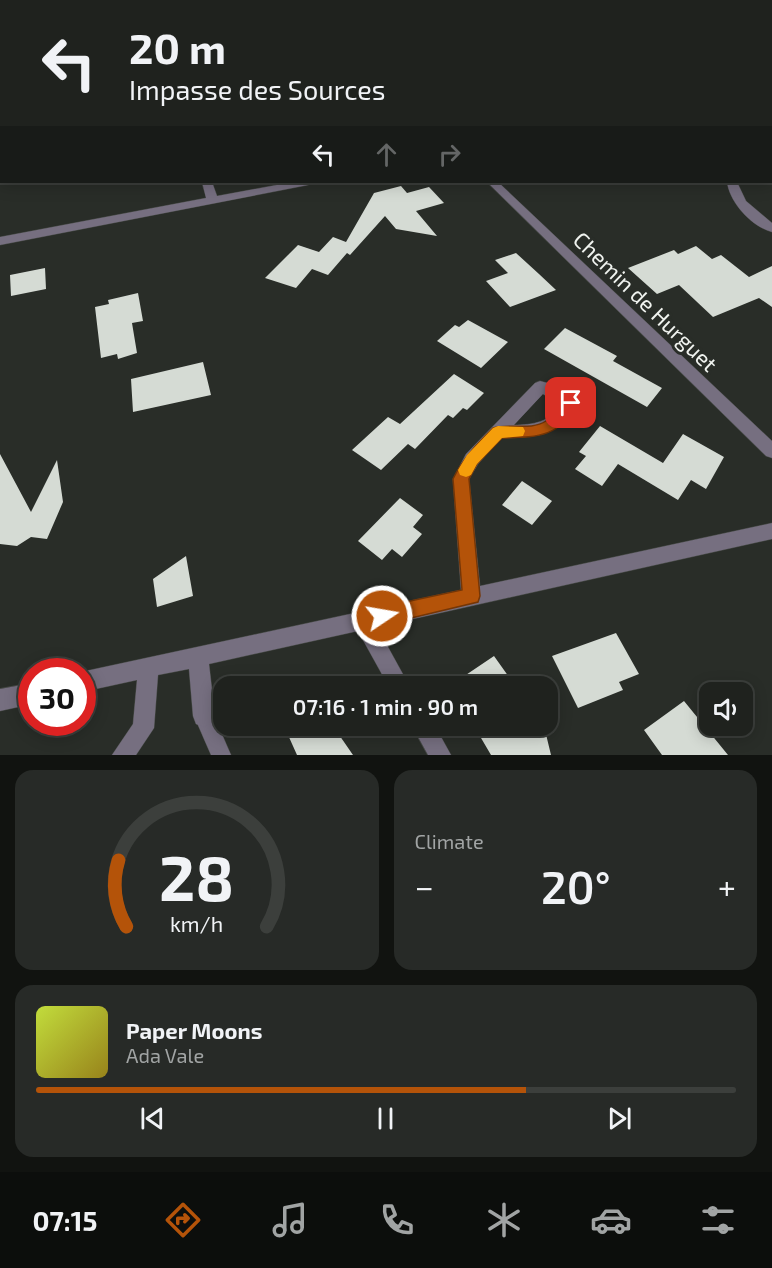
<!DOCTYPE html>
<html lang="en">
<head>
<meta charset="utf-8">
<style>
  :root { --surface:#1f221e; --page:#272a27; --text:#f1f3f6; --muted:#a1a4a4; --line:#3c3f3c; --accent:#b45309 }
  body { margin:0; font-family:"Exo 2",sans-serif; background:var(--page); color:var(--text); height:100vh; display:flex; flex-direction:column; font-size:22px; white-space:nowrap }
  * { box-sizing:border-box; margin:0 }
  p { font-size:20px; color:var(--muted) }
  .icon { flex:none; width:33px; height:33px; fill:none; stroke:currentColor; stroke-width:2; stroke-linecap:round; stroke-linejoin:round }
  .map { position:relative; height:755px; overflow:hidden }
  .panel { display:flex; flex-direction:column; gap:15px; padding:15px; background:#111310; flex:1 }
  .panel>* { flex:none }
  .banner { position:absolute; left:0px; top:0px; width:772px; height:183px; box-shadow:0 3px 15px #0003,0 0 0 2px var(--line); background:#1f221e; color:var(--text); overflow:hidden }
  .fabs { position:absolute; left:699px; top:682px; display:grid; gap:12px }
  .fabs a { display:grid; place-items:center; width:54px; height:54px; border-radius:12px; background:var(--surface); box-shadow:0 3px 15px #0003,0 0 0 2px var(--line); font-size:30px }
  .speed { position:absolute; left:18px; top:658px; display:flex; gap:12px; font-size:30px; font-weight:700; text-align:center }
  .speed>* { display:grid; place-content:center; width:78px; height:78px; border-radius:50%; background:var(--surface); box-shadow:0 3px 15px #0003,0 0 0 2px var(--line); line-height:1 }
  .speed .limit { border:9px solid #d22; background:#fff; color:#111 }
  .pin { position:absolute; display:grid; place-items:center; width:51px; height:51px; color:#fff; margin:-26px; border-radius:12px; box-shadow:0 3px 9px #0006 }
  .me { position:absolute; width:66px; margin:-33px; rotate:78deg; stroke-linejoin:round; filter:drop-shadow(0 0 4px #0008) }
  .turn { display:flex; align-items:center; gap:21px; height:126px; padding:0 30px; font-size:27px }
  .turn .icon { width:78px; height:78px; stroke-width:2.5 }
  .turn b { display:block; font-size:42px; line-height:51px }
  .lanes { display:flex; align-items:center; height:57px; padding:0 30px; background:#0003; justify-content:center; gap:30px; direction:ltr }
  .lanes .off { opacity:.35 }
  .big { font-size:45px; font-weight:600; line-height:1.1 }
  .panel .card { flex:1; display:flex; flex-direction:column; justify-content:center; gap:9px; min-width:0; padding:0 21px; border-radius:18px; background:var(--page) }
  .panel .dial { align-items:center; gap:0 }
  .dial svg { height:156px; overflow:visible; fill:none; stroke:var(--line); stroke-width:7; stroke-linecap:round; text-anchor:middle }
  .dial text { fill:var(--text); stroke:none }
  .song { display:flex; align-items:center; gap:18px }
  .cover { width:72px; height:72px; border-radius:9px; background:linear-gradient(135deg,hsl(70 70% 55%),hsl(50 70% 35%)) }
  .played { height:6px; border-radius:3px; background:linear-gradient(90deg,var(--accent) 70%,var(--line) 70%) }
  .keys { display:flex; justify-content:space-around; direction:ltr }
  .heat { display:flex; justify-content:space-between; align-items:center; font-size:33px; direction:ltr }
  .panel .tiles { flex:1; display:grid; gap:15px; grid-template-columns:1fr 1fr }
  .card:last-child { grid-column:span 2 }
  .trip { position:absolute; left:213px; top:676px; width:345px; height:60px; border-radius:18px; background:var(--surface); box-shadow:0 3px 15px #0003,0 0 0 2px var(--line); font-weight:600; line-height:60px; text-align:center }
  .menu { display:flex; height:96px; justify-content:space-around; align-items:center; background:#0c0e0c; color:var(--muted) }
  .menu .icon { width:42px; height:42px }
  .menu .active { color:var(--accent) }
  .menu b { font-size:27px; color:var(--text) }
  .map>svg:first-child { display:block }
  .building { fill:#d5dbd4 }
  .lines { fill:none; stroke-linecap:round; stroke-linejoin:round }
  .lane-casing { stroke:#454944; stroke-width:1 }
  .street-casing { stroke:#454944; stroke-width:1 }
  .lane { fill:#766f80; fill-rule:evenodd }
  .street { fill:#766f80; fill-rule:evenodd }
  .rail-casing { stroke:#c2c6c1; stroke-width:4.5 }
  .rail { stroke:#292d28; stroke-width:3; stroke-dasharray:8; stroke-linecap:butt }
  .route { fill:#b45309; stroke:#753606; stroke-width:1.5 }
  .slow { fill:#f59e0b }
  .labels { text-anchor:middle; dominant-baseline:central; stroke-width:6; stroke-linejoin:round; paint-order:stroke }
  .street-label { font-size:22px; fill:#f0f3ef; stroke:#292d28 }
</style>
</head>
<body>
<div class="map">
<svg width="772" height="755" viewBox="0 0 772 755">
  <rect width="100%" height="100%" fill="#292d28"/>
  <path class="building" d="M401,186l6,7 22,-6 15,16 -28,8 21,25 -41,-7 -11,-13 -35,39 -3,-2 -19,22 -16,-6 -16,19 -31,-10 33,-33 21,7 14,-15 13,5 28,-49z
    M696,246l16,13 9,-4 28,22 23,-11v41l-13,-9 -46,19 -34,-32 -22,9 -29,-26 46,-18 4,4z
    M516,253l23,21 17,16 -46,17 -24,-26 22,-8 -13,-13z
    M45,268l1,21 -35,7 -1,-21z
    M138,293l5,28 -11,2 5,30 -19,6 -1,-5 -16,4 -6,-51 14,-3 -1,-4z
    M468,320l40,22 -27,26 -44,-27 18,-16 4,2z
    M565,328l52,28 -4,5 49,27 -15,19 -103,-58z
    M203,362l8,33 -78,17 -2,-33z
    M454,374l30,19 -17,17 -4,-2 -10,10 -5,-3 -33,34 -7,-5 -27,26 -29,-20 36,-33 12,7z
    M600,426l63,37 20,-29 41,23 -18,32 -15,-9 -13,20 -60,-36 -16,22 -27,-17 11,-13 -7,-4z
    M0,454l31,58 26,-52 6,42 -16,37 -16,-2 -14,9 -17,-2z
    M522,481l30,20 -20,24 -30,-20z
    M400,498l23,17 -10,12 9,7 -20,23 -10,-8 -10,11 -24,-19z
    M186,556l7,40 -36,11 -4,-28z
    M616,633l23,41 -20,8 4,8 -45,18 -26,-52z
    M494,656l22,31h-68z
    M684,701l44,54h-66l-18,-25z
    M284,726h49l20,29h-56z
    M474,726h70l7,29h-60z"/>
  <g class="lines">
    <defs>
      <path id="lane" d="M204,706l7,3 20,46h-20l-17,-39 3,-7z"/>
      <path id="street" d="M155,0h21l-23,2z
        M742,0h19l-21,2z
        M771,123h1v6h-1z
        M202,182h10l5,14 76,-14h21l-6,3 -308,60v-8l206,-39z
        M487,182h11l274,259v17l-6,-2z
        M727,182h10l9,19 26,22v9c-21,-6 -42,-29 -45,-50z
        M540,381l11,3 25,15 3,4c-17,31 -45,35 -78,35l-23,26 -9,15 11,107 292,-63v16l-395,88 33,60h-21l-31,-56 -149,33 6,52 -3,8 -8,3 -8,-3 -3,-8 -4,-47 -31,6 -4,53 -18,27h-24l21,-31 4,-44 -55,12 -1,-20 380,-82 -8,-111 13,-25 69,-71zM543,394l18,11c-11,17 -28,20 -47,20z
        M32,683v21l-32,7v-22z
        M412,726h23l16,29h-23z"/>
    </defs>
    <use href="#lane" class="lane-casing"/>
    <use href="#street" class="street-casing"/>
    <use href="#lane" class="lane"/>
    <use href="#street" class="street"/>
    <defs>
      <path id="rail" d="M663,2l14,-2
        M693,2l13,-2"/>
    </defs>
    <use href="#rail" class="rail-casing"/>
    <use href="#rail" class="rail"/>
  </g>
  <path class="route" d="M571,398l7,5c-19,35 -41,34 -76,35l-25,26 -8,15 11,117 -2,6 -96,23 -6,-3 -3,-6 3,-6 6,-3 80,-17 -9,-111c10,-21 24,-35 40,-51 16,-5 38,3 53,-7 10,-6 13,-19 25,-23z"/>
  <path class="slow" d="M498,426l25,1 2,4 -2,5 -21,2 -25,26 -6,11 -5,2 -6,-2 -2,-5 9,-15 26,-27z"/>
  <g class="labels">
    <g class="street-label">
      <text transform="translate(646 301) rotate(44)">Chemin de Hurguet</text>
    </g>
  </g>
</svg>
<div class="fabs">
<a><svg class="icon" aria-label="sound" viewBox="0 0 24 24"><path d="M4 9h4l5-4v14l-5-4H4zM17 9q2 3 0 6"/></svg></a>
</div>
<div class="speed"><div class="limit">30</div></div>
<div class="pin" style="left:571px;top:403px;background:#d93025"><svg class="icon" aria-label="arrive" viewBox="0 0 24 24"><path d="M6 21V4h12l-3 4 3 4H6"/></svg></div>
<svg class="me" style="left:382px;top:616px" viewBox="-20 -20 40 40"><circle r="17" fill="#b45309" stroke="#fff" stroke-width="3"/><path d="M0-11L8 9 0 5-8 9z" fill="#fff"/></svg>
<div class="trip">07:16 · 1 min · 90 m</div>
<div class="banner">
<div class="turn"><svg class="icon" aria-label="left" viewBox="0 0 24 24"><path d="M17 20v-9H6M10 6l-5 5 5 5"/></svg><div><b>20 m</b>Impasse des Sources</div></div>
<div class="lanes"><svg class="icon" aria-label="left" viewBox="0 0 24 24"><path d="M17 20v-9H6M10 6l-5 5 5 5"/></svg><svg class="icon off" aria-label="ahead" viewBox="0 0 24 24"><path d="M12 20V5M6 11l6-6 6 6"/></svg><svg class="icon off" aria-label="right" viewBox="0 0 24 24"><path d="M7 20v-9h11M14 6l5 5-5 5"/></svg></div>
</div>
</div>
<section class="panel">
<div class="tiles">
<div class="card dial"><svg viewBox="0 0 100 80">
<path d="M14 69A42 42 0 1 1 86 69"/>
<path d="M14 69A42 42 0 0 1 10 35" stroke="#b45309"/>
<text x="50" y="56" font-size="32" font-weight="700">28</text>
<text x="50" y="72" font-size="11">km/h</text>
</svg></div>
<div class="card"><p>Climate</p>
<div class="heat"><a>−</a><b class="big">20°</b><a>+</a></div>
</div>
<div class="card">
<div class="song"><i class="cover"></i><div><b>Paper Moons</b><p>Ada Vale</p></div></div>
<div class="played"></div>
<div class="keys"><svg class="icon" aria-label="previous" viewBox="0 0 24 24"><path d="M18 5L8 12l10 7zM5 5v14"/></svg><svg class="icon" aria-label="pause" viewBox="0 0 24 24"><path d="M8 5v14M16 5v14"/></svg><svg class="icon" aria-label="next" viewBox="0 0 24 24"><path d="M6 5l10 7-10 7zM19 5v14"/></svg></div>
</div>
</div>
</section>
<nav class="menu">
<b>07:15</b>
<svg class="icon active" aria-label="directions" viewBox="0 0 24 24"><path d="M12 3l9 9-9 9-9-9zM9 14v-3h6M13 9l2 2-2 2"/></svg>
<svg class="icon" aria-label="music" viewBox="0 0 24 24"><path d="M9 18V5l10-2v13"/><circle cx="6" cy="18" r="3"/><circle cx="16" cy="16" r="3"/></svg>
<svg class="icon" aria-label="phone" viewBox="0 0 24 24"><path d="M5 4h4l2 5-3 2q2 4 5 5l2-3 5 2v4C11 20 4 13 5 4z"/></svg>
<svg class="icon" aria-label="climate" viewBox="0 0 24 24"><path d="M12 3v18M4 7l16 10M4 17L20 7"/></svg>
<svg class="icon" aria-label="car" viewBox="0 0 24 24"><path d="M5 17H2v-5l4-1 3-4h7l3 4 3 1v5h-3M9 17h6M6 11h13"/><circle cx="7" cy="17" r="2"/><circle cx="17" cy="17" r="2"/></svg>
<svg class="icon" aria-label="filters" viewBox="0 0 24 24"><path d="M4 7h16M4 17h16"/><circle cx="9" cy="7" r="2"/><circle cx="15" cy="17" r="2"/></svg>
</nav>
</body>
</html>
